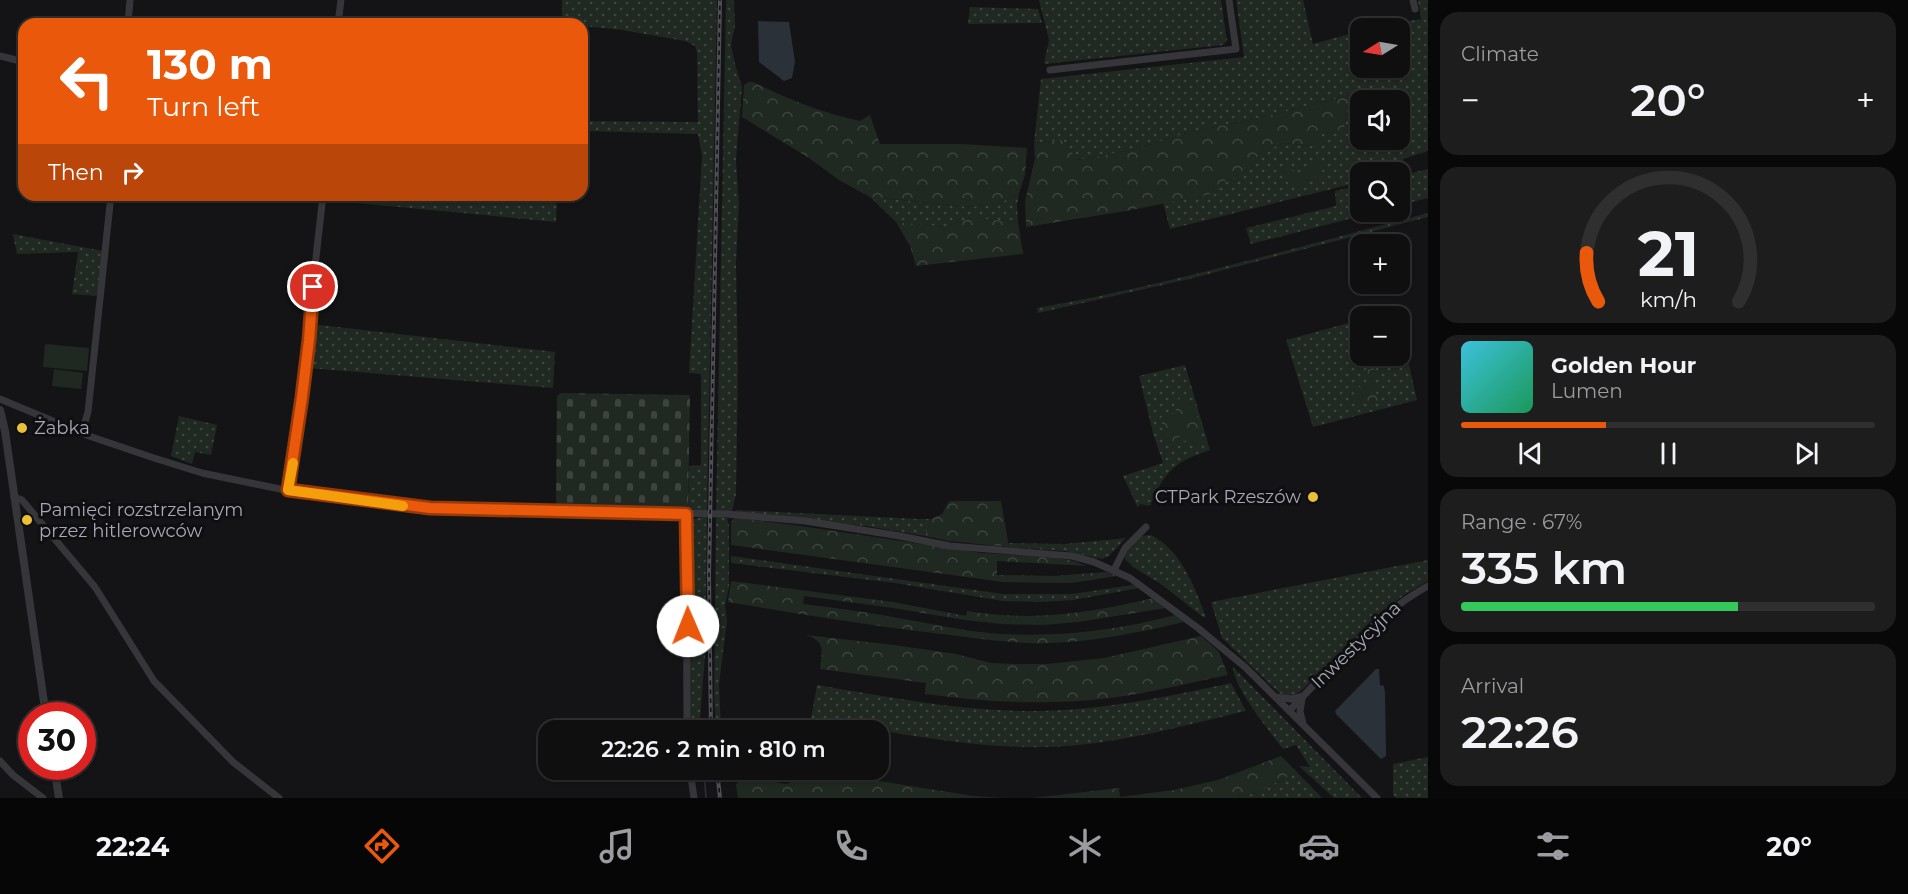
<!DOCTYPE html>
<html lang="en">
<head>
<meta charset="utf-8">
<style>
  :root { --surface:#0f0f10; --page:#1d1d1e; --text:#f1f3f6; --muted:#9b9c9f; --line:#2f2f30; --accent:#ea580c }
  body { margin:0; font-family:Montserrat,sans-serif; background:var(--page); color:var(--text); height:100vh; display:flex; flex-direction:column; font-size:22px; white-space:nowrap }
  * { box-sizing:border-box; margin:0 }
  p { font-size:20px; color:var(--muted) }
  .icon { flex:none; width:33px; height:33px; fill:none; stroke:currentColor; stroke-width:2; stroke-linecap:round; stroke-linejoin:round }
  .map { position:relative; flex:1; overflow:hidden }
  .drawer { display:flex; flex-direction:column; gap:12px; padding:12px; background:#080809; width:480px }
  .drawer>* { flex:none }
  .banner { position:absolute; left:18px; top:18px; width:570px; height:183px; border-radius:18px; box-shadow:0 2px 4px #0004,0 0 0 2px var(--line); background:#ea580c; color:#fff; overflow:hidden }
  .needle { width:39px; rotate:259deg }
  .buttons { position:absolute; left:1350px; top:18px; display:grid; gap:12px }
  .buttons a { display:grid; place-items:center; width:60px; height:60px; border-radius:12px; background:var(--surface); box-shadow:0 2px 4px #0004,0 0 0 2px var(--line); font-size:30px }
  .speed { position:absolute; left:18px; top:702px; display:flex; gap:12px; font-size:30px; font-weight:700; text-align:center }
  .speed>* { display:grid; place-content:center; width:78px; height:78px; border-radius:50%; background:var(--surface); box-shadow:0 2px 4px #0004,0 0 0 2px var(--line); line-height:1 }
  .speed .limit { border:9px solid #d22; background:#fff; color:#111 }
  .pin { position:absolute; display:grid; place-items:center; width:51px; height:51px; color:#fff; margin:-26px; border:3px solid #fff; border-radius:50%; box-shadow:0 2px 6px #0007 }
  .me { position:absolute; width:66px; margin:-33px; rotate:359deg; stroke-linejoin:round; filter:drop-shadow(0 0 4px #0008) }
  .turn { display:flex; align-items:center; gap:21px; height:126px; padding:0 30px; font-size:27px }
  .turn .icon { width:78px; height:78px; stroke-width:2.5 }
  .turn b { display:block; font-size:42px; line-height:51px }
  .then { display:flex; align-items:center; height:57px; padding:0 30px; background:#0003; gap:12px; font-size:22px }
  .big { font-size:45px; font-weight:600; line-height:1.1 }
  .drawer .tile { flex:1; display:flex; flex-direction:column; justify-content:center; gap:9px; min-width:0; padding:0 21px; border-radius:18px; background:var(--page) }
  .drawer .dial { align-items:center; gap:0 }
  .dial svg { height:156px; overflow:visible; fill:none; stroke:var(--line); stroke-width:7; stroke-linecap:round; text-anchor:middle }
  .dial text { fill:var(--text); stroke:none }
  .song { display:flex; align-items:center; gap:18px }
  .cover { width:72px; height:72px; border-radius:9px; background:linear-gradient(135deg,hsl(190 70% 55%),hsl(150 70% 35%)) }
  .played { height:6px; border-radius:3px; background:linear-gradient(90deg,var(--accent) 35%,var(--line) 35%) }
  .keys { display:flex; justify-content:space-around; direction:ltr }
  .heat { display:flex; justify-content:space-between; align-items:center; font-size:33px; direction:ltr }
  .charge { height:9px; border-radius:4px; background:linear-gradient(90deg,#34c759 67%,var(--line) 0) }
  .trip { position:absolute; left:538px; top:720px; width:351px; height:60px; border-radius:18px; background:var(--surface); box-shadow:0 2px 4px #0004,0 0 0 2px var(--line); font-weight:600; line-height:60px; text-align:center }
  .menu { display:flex; height:96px; justify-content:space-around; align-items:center; background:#060606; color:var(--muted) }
  .menu .icon { width:42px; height:42px }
  .menu .on { color:var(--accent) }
  .menu b { font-size:27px; color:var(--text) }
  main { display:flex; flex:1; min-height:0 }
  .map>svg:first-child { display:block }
  .grass { fill:url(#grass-dots); fill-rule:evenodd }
  .forest { fill:url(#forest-crowns) }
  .cemetery { fill:url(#cemetery-stones) }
  .green { fill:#202822 }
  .water { fill:#2b3139 }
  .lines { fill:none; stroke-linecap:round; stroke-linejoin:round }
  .stream { stroke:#2b3139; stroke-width:1.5 }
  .minor { stroke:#35353a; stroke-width:7 }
  .tertiary { stroke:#35353a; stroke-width:8 }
  .rail-casing { stroke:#4e4f55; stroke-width:4 }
  .rail { stroke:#0f0f11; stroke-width:1.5; stroke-dasharray:4.5; stroke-linecap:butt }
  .route-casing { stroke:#983908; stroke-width:15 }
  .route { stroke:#ea580c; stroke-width:10 }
  .slow { stroke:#f59e0b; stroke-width:10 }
  .poi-dot { fill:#ebc037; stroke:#0f0f11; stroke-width:2 }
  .labels { text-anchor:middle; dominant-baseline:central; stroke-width:6; stroke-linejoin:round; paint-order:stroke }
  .poi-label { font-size:18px; fill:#a6a9b5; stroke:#0f0f11; text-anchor:start }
  .street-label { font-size:18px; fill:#a6a9b5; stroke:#0f0f11 }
</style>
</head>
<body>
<main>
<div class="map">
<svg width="1428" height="798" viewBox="0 0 1428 798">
  <defs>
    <pattern id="grass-dots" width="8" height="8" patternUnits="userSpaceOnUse" patternTransform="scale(1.5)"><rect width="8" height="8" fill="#202822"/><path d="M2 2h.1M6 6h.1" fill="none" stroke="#3d4440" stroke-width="1.8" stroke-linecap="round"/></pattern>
    <pattern id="forest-crowns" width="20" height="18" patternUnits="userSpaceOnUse" patternTransform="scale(1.5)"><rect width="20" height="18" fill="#202822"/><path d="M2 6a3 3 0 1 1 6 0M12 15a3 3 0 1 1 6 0" fill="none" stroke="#3d4440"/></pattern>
    <pattern id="cemetery-stones" width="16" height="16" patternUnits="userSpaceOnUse" patternTransform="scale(1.5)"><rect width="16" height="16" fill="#202822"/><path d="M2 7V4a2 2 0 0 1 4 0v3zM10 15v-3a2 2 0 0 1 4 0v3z" fill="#3d4440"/></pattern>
  </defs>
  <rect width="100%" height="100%" fill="#141416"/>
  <path class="grass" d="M562,0h155l-10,512 -19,-1 1,-45 12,-1v-91l-12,-1 13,-217 -4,-22 -116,-3v-10l116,1 -1,-70 -2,-6 -10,-5 -63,-11 -40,-4v-2h-20z
    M726,0h8l1,26 -4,19 4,19 7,23 -6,73 3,45 -3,58 2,104 -2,127 -4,18h-16z
    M1039,0h182l6,41 -4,4 -179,19 5,-24z
    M1236,0h67l10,44 47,-13v37h40v-40h-31l52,-9 -3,-19h10v151l-25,8 3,12 -46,1v10l-190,47 -7,-26 48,-9 3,-7 38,-19 7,-15 25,-10 28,3 10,-12 22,-5 6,-34 -86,22 -74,15 -58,18 -56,10 -13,-20 -29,3 7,-64 203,-22zM1360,100h40v40h-40z
    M970,7l68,2 4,14 -74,1z
    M1428,169v29l-28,7v-29z
    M1360,185v27h16l-125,32 -5,-16 90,-22 -1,-15z
    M1019,193l-2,12 1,17 -47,-4 -26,9 -49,-5 -26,-25 101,10 31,-5z
    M325,195h232l-1,27 -231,-22z
    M1428,213v4l-239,62 -151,34 -1,-5c132,-23 261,-61 391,-95z
    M13,234l90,17 -5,43 -2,2 -24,-2 6,-42 -61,2z
    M1360,320v36h40v-30l17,74 -104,27 -27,-87z
    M311,324l244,28 -2,36 -245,-20z
    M1185,365l25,85c-36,12 -45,21 -60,56l-10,-2 -2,4 -15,-32 40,-13 -10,-30 -14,-57z
    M179,416l38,9 -6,30 -16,-3 -3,12 -21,-8z
    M736,510l183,9h12l-6,17 -59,-10 -131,-14z
    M707,516l-2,140 -6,74h-9l-2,-203 6,-8z
    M716,516l11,2 2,8v61l-4,19 2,15 -8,63 2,46h-5l-2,-34z
    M1151,535c31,16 43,51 55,82h-3l-42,-33 -28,-17 -8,-8 -1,-6 17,-17z
    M1126,538l-17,18 -7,3 -37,-8 -56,-4v-4l56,1z
    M731,556l272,38h69l61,-9 6,3 -66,12 -32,2 -38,-1 -108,-18 -164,-20z
    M1428,560v21l-21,12 -31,23 -75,75c-8,5 -15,6 -23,1l-56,-54 -11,-36z
    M1233,667l129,131h-28l-35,-32 11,1 -14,-22 -13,4c-13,-17 -49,-61 -50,-82z
    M1231,683l15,28c-64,15 -131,34 -198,36 -79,2 -159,-16 -237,-28l6,-34c67,11 136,25 205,26 71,1 140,-13 209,-28z
    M1428,757v41h-32l-3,-4v-30z
    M1297,772l25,26h-84l19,-6z"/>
  <path class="forest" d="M749,82h4c38,18 66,30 107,39l10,-6 10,29h82l65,4 -2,27 -6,18 -17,9 -31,5 -101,-10 -31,-17 -30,-22 -67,-41 2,-32z
    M1350,95l-6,34 -22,5v13l-38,-4 -25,10 -7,15 -38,19 -3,7 -85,17 -100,16 -1,-26 10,-42 -1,-16 29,-3 14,20 55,-10 58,-18 74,-15z
    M1316,162l4,1 2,8 8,8 -11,4 -5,-9 -7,2 -3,8 -15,1 -2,-5 -5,-4 3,-6h10l4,4 9,-5z
    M971,218l47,4 5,32 -107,12 -6,-20 -14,-24 49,5z
    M1375,367l-3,11 7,25 -9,2 -13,-5 -6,-13 7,-1 8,6 3,-4 -2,-8 1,-11z
    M1186,398l12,20 4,23 -2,2 -16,-2 -2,-4h-4l-2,6 -12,-1 -3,-25 15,-5 -2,-12z
    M949,501h52l8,46 -60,-6 -24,-5 6,-17 11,-5z
    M736,518l58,7 188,28 64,4 24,3 17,6 -90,-5v14l57,1 52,-4 11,4 -46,7 -68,-1 -272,-37v-22l2,-4z
    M731,581l162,21 73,14 1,-5c68,11 121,2 187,-13l12,10 -88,14 -36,3 -40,-1 -37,-4 -72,-12 -89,-12 -1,8c32,4 64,8 95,14 27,4 54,11 82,14 64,7 132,0 195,-17l9,7c-51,12 -106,23 -158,21 -33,-2 -67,-7 -100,-11 -66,-8 -132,-19 -198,-30z
    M806,635l88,10 62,9 35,9 23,1h33l57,-6 97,-22 18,16 9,23c-39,8 -79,18 -118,23 -62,8 -123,4 -185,-4l1,-11 -106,-14c2,-17 6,-28 -14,-34z
    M1281,756l16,16 -40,20 -19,6h-205l86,-10 1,9 54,-7 44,-10z
    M798,770h13l162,26 29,2h-264l-2,-13c9,-15 37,-2 51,-1l6,-3z"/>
  <path class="cemetery" d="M562,393l128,2 -2,111 -132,-1 1,-109z"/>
  <path class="green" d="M45,344l44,4 -2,23 -44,-4z
    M54,369l29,4 -2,16 -29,-3z"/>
  <path class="water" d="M758,21l31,1 6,40 -3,16 -8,3 -25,-19z
    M1376,669h3l1,16 4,1 1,7 1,59v4l-5,3 -45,-45 -1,-3z"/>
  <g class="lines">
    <path class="stream" d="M704,770l2,28"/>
    <path class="minor" d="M1413,0l2,9
      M128,21l15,3
      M128,24l2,-24
      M338,24l3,-24
      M0,56l24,6
      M1050,70l186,-21 -7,-49
      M0,399l89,37 65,22 48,15 78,16 151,19 295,6 79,7 95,15 50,10 122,10 22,6 36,16 68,50 47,39 132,131
      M82,432l6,-20 23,-217
      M288,490l14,-93 7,-57v-20l14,-125
      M14,497l8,3 73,87 59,94 79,81 46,36
      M686,514l1,216
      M1114,570l11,-22 21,-21
      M1276,697l15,2 12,-3
      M1302,699l-2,13 3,11
      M1289,711c41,-42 88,-98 139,-125
      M0,761l13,14 30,23
      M690,770l4,28"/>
    <path class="tertiary" d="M0,410l5,21 41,285
      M54,766l5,32"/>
    <defs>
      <path id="rail" d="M711,730l-2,-156 11,-574
        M717,770l3,28"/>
    </defs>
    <use href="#rail" class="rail-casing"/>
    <use href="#rail" class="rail"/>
  </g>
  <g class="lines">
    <defs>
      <path id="route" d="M313,287l-4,53 -7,57 -14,93 142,18 256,6 2,112"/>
    </defs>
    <use href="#route" class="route-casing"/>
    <use href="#route" class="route"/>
    <path class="slow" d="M293,463l-5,27 115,16"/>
  </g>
  <g class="poi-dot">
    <circle cx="22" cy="428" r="6"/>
    <circle cx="1313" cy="497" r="6"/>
    <circle cx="27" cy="520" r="6"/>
  </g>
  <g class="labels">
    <g class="poi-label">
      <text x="34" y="428">Żabka</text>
      <text x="1301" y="497" text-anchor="end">CTPark Rzeszów</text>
      <text x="39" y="510">Pamięci rozstrzelanym<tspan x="39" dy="21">przez hitlerowców</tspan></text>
    </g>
    <g class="street-label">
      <text transform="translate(1356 645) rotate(-44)">Inwestycyjna</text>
    </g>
  </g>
</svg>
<div class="buttons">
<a><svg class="needle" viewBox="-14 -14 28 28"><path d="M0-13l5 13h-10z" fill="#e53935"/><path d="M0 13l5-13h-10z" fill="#9b9c9f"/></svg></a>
<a><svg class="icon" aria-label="sound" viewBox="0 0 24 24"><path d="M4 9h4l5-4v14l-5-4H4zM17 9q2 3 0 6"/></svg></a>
<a><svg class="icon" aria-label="search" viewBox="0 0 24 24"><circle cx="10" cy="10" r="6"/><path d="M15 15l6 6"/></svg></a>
<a>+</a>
<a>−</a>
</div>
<div class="speed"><div class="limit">30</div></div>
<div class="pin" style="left:313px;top:287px;background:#d93025"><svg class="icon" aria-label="arrive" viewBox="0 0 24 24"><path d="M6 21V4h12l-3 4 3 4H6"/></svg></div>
<svg class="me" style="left:688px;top:626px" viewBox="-20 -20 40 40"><circle r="19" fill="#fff"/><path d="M0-13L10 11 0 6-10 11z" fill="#ea580c"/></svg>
<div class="trip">22:26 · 2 min · 810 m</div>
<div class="banner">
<div class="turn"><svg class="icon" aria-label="left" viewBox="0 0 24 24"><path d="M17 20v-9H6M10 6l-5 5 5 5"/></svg><div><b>130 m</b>Turn left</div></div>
<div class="then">Then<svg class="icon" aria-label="right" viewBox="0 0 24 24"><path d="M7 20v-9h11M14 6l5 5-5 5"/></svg></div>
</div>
</div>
<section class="drawer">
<div class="tile"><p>Climate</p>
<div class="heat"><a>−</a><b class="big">20°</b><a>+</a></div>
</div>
<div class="tile dial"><svg viewBox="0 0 100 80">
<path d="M14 69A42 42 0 1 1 86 69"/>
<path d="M14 69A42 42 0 0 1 8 44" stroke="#ea580c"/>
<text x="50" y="56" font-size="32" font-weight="700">21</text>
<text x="50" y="72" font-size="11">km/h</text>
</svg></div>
<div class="tile">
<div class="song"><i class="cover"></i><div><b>Golden Hour</b><p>Lumen</p></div></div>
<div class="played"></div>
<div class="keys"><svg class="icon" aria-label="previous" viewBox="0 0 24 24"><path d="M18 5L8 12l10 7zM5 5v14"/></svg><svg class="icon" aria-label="pause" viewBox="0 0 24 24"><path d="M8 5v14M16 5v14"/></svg><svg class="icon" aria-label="next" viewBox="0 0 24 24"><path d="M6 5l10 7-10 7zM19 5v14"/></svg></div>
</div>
<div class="tile"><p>Range · 67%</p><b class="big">335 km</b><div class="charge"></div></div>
<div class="tile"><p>Arrival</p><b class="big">22:26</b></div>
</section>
</main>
<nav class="menu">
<b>22:24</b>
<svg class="icon on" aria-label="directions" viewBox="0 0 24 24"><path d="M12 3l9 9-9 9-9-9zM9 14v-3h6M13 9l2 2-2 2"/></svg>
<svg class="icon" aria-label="music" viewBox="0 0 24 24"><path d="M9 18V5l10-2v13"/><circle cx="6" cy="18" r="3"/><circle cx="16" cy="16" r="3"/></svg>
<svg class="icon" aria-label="phone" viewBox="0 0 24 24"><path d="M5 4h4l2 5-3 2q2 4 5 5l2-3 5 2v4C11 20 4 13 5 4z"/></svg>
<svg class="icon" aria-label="climate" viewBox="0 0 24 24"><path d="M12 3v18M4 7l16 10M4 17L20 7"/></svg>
<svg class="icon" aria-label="car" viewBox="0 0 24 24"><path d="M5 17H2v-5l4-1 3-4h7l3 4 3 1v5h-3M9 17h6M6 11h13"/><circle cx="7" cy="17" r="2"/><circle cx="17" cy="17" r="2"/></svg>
<svg class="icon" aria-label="filters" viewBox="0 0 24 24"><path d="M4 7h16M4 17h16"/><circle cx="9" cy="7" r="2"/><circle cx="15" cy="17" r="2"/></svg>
<b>20°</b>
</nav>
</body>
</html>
